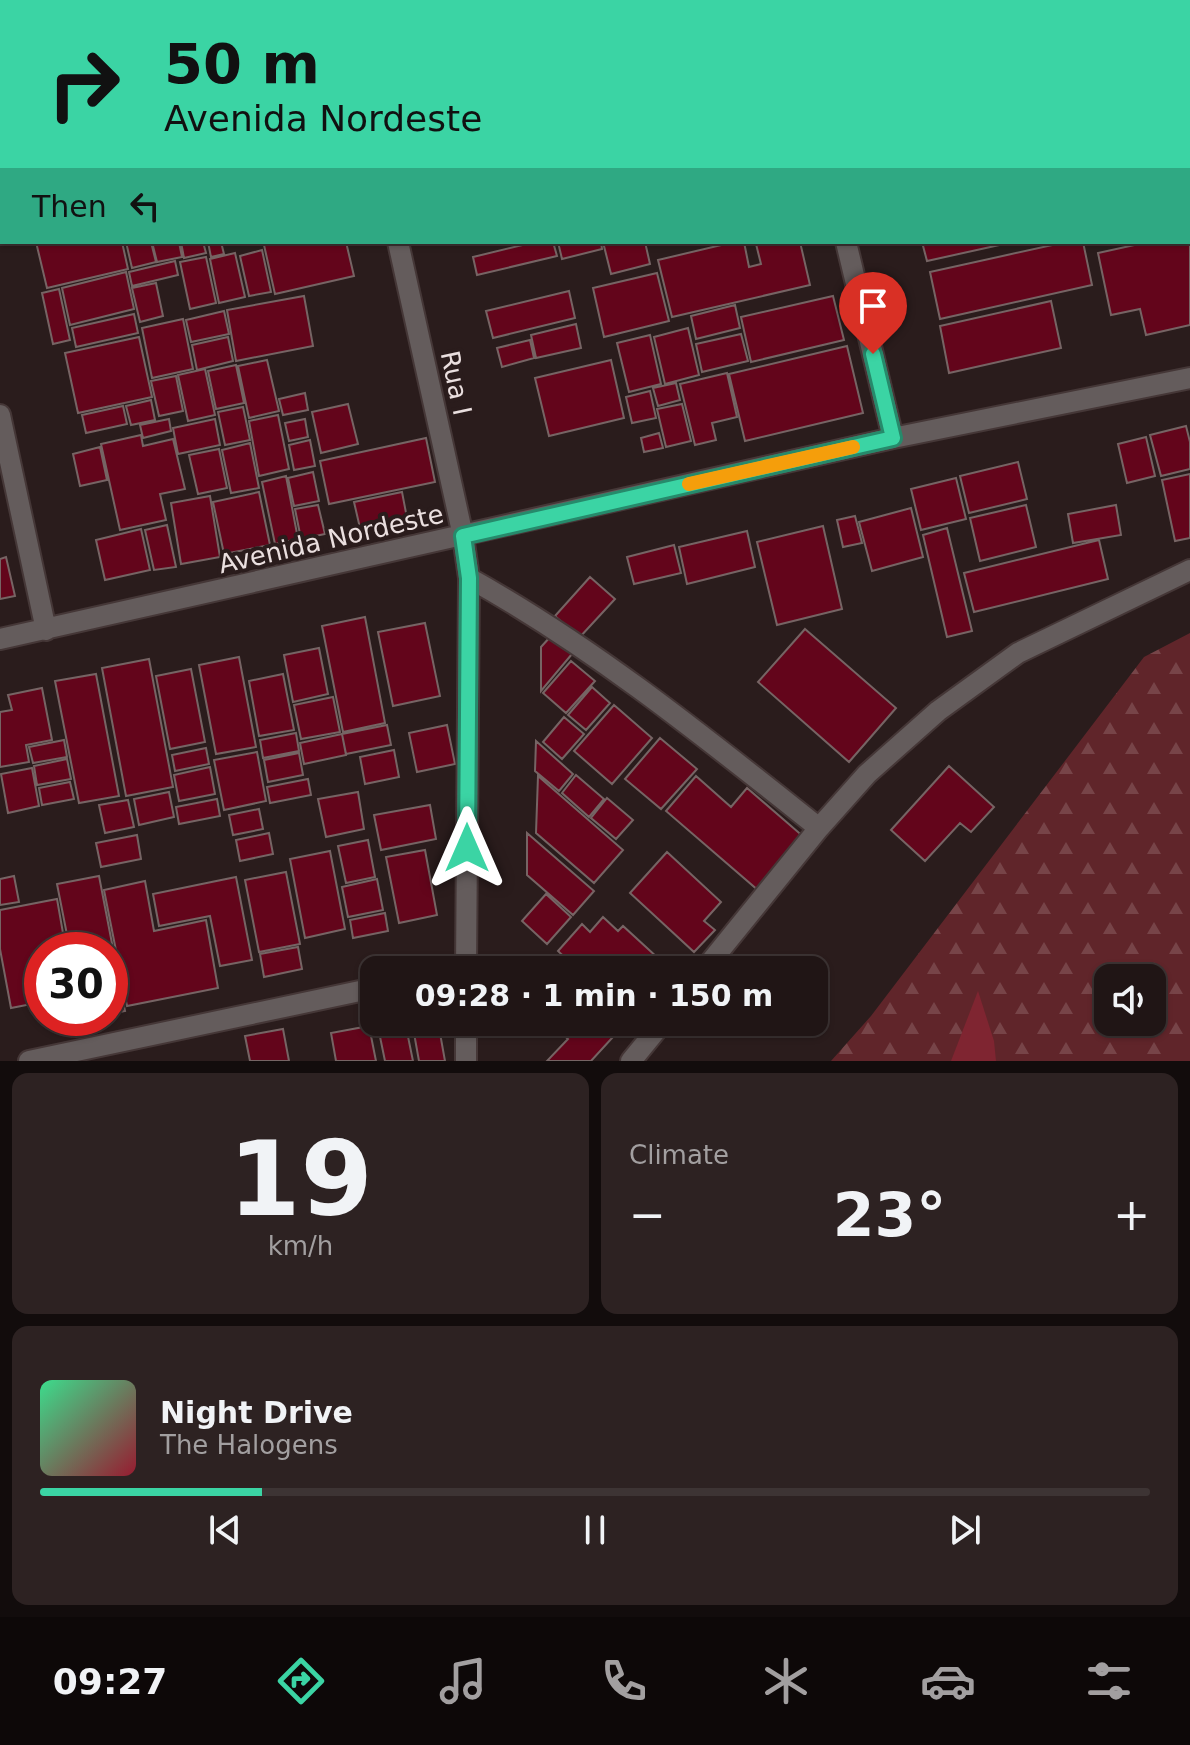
<!DOCTYPE html>
<html lang="en">
<head>
<meta charset="utf-8">
<style>
  :root { --surface:#201515; --page:#2d2222; --text:#f1f3f6; --muted:#a29fa0; --line:#3d3434; --accent:#3bd4a4 }
  body { margin:0; font-family:"DejaVu Sans",sans-serif; background:var(--page); color:var(--text); height:100vh; display:flex; flex-direction:column; font-size:30px; white-space:nowrap }
  * { box-sizing:border-box; margin:0 }
  p { font-size:26px; color:var(--muted) }
  .icon { flex:none; width:44px; height:44px; fill:none; stroke:currentColor; stroke-width:2; stroke-linecap:round; stroke-linejoin:round }
  .map { position:relative; height:1061px; overflow:hidden }
  .panel { display:flex; flex-direction:column; gap:12px; padding:12px; background:#120c0c; flex:1 }
  .panel>* { flex:none }
  .hud { position:absolute; left:0px; top:0px; width:1190px; height:244px; box-shadow:0 2px 6px #0004,0 0 0 2px var(--line); background:#3bd4a4; color:#111; overflow:hidden }
  .tools { position:absolute; left:1094px; top:964px; display:grid; gap:16px }
  .tools a { display:grid; place-items:center; width:72px; height:72px; border-radius:16px; background:var(--surface); box-shadow:0 2px 6px #0004,0 0 0 2px var(--line); font-size:40px }
  .speed { position:absolute; left:24px; top:932px; display:flex; gap:16px; font-size:40px; font-weight:700; text-align:center }
  .speed>* { display:grid; place-content:center; width:104px; height:104px; border-radius:50%; background:var(--surface); box-shadow:0 2px 6px #0004,0 0 0 2px var(--line); line-height:1 }
  .speed .limit { border:12px solid #d22; background:#fff; color:#111 }
  .pin { position:absolute; display:grid; place-items:center; width:68px; height:68px; color:#fff; margin:-82px -34px; border-radius:50% 50% 50% 0; rotate:-45deg; box-shadow:0 0 8px #0007 }
  .pin .icon { rotate:45deg }
  .me { position:absolute; width:88px; margin:-44px; rotate:0deg; stroke-linejoin:round; filter:drop-shadow(0 0 6px #0008) }
  .turn { display:flex; align-items:center; gap:28px; height:168px; padding:0 32px; font-size:36px }
  .turn .icon { width:104px; height:104px; stroke-width:2.5 }
  .turn b { display:block; font-size:56px; line-height:68px }
  .then { display:flex; align-items:center; height:76px; padding:0 32px; background:#0003; gap:16px; font-size:30px }
  .big { font-size:60px; font-weight:700; line-height:1.1 }
  .panel .widget { flex:1; display:flex; flex-direction:column; justify-content:center; gap:12px; min-width:0; padding:0 28px; border-radius:16px; background:var(--page) }
  .panel .dial { align-items:center; gap:0 }
  .dial b { font-size:104px; line-height:1 }
  .song { display:flex; align-items:center; gap:24px }
  .cover { width:96px; height:96px; border-radius:12px; background:linear-gradient(135deg,hsl(150 70% 55%),hsl(350 70% 35%)) }
  .played { height:8px; border-radius:4px; background:linear-gradient(90deg,var(--accent) 20%,var(--line) 20%) }
  .keys { display:flex; justify-content:space-around; direction:ltr }
  .heat { display:flex; justify-content:space-between; align-items:center; font-size:44px; direction:ltr }
  .panel .tiles { flex:1; display:grid; gap:12px; grid-template-columns:1fr 1fr }
  .widget:last-child { grid-column:span 2 }
  .trip { position:absolute; left:360px; top:956px; width:468px; height:80px; border-radius:16px; background:var(--surface); box-shadow:0 2px 6px #0004,0 0 0 2px var(--line); font-weight:700; line-height:80px; text-align:center }
  .tabs { display:flex; height:128px; justify-content:space-around; align-items:center; background:#0d0808; color:var(--muted) }
  .tabs .icon { width:56px; height:56px }
  .tabs .on { color:var(--accent) }
  .tabs b { font-size:36px; color:var(--text) }
  .map>svg:first-child { display:block }
  .forest { fill:url(#forest-firs); fill-rule:evenodd }
  .water { fill:#7f2531 }
  .building { fill:#63051b; stroke:#766464; stroke-width:2 }
  .lines { fill:none; stroke-linecap:round; stroke-linejoin:round }
  .minor-casing { stroke:#453737; stroke-width:24 }
  .minor { stroke:#645c5c; stroke-width:20 }
  .route-casing { stroke:#268a6b; stroke-width:20 }
  .route { stroke:#3bd4a4; stroke-width:14 }
  .slow { stroke:#f59e0b; stroke-width:14 }
  .labels { text-anchor:middle; dominant-baseline:central; stroke-width:8; stroke-linejoin:round; paint-order:stroke }
  .street-label { font-size:26px; fill:#eadfdf; stroke:#2a1c1c }
</style>
</head>
<body>
<div class="map">
<svg width="1190" height="1061" viewBox="0 0 1190 1061">
  <defs>
    <pattern id="forest-firs" width="22" height="20" patternUnits="userSpaceOnUse" patternTransform="scale(2)"><rect width="22" height="20" fill="#60252a"/><path d="M5 1l3.5 6h-7zM16 11l3.5 6h-7z" fill="#774448"/></pattern>
  </defs>
  <rect width="100%" height="100%" fill="#2a1c1c"/>
  <path class="forest" d="M1190,633v428h-359l40,-45 273,-359zM1108,978h44v44h-44z"/>
  <path class="water" d="M978,991l16,50 2,20h-45z"/>
  <path class="building" d="M434,0h86l-8,2z
    M643,0h100l1,2h-101z
    M865,0h105v2h-104z
    M1188,233h2v92l-44,10 -6,-26 -29,6 -13,-62 50,-11h40z
    M36,242h86l6,27 -81,19z
    M126,242h25l5,20 -24,6z
    M152,242h27l3,15 -25,5z
    M181,242h22l3,11 -22,5z
    M208,242h13l3,12 -13,3z
    M275,242h71l8,34 -79,18 -11,-49z
    M535,242h18l4,14 -80,19 -4,-18z
    M558,242h43l1,7 -40,10z
    M603,242h42l5,22 -39,10z
    M734,242h10l5,25 12,-3 -5,-20 44,-2 10,43 -138,32 -14,-57z
    M922,242h91l-86,19z
    M1066,242h17l9,43 -152,34 -10,-47z
    M262,250l9,42 -22,4 -9,-40z
    M235,253l10,44 -26,6 -9,-44z
    M206,257l10,46 -26,6 -10,-47z
    M175,261l3,14 -46,11 -3,-14z
    M126,272l8,37 -64,16 -8,-37z
    M657,273l12,48 -65,16 -11,-49z
    M156,283l7,33 -23,6 -8,-34z
    M59,289l11,51 -17,4 -11,-51z
    M569,291l6,27 -82,20 -7,-27z
    M304,296l9,50 -77,15 -9,-51z
    M833,296l11,44 -93,22 -10,-45z
    M1051,301l10,47 -112,25 -9,-47z
    M735,305l5,23 -44,11 -5,-23z
    M224,311l5,23 -38,8 -5,-22z
    M134,314l4,19 -62,14 -4,-19z
    M183,319l10,50 -41,9 -10,-50z
    M576,324l5,24 -45,10 -5,-23z
    M688,328l11,47 -34,9 -11,-47z
    M741,334l7,27 -46,11 -6,-28z
    M650,335l11,49 -32,8 -12,-49z
    M139,337l13,60 -74,16 -13,-60z
    M228,337l5,24 -36,9 -5,-25z
    M530,340l4,18 -32,9 -5,-19z
    M847,346l16,67 -118,28 -16,-67z
    M267,360l12,51 -30,7 -11,-52z
    M611,360l13,58 -75,18 -14,-58z
    M236,365l8,38 -28,6 -8,-38z
    M205,369l10,46 -27,6 -10,-46z
    M727,373l10,44 -25,6 4,17 -21,5 -15,-61z
    M176,376l7,35 -24,5 -8,-35z
    M676,383l4,17 -22,6 -5,-18z
    M650,391l6,27 -24,5 -6,-26z
    M305,393l3,17 -25,5 -4,-16z
    M151,400l4,20 -24,5 -5,-19z
    M348,404l10,40 -37,9 -9,-41z
    M682,404l9,37 -25,6 -9,-38z
    M123,406l4,18 -41,9 -4,-18z
    M243,407l7,33 -25,5 -7,-33z
    M278,415l11,54 -30,7 -10,-55z
    M169,419l2,12 -28,7 -3,-13z
    M215,419l5,26 -42,9 -5,-26z
    M305,419l3,18 -19,4 -4,-18z
    M1186,426l4,16v27l-29,7 -11,-41z
    M659,433l4,15 -19,4 -3,-14z
    M141,435l2,11 30,-7 12,50 -25,5 6,26 -46,10 -19,-86z
    M1146,437l9,39 -28,7 -9,-39z
    M426,438l9,44 -106,22 -9,-43z
    M310,440l5,26 -21,4 -5,-25z
    M250,443l9,45 -28,5 -9,-43z
    M100,447l7,33 -27,6 -7,-32z
    M219,449l8,39 -29,6 -9,-39z
    M1018,462l9,37 -58,14 -9,-37z
    M313,472l6,29 -25,5 -6,-28z
    M1190,474v64l-15,3 -13,-61z
    M286,476l12,63 -23,5 -13,-62z
    M956,478l10,41 -45,11 -10,-41z
    M259,492l11,53 -46,9 -11,-52z
    M402,492l5,26 -47,10 -6,-26z
    M210,496l10,61 -39,7 -10,-61z
    M318,505l7,29 -24,5 -6,-30z
    M1026,505l10,42 -56,14 -10,-43z
    M1116,505l5,30 -48,8 -5,-29z
    M911,508l12,49 -51,14 -13,-49z
    M855,516l7,27 -19,4 -6,-27z
    M167,525l9,42 -22,3 -9,-40z
    M823,526l19,83 -65,16 -20,-83z
    M947,528l25,103 -25,6 -24,-102z
    M141,529l9,41 -45,10 -9,-40z
    M747,531l8,36 -68,17 -8,-37z
    M1099,540l9,39 -134,33 -10,-39z
    M674,545l7,28 -47,11 -7,-27z
    M6,557l9,39 -15,3v-40z
    M590,577l25,22 -36,39 -24,-22z
    M365,617l20,106 -42,9 -21,-106z
    M425,623l15,73 -47,10 -15,-74z
    M805,629l91,79 -47,54 -91,-80z
    M551,636l21,18 -31,37v-44z
    M319,648l9,46 -35,8 -9,-47z
    M239,657l17,90 -40,7 -17,-89z
    M149,659l24,128 -47,9 -24,-128z
    M571,661l24,20 -29,32 -23,-20z
    M191,669l14,73 -35,7 -14,-73z
    M96,674l23,122 -40,7 -24,-122z
    M283,674l11,56 -35,6 -10,-55z
    M592,687l18,16 -24,27 -18,-15z
    M42,688l10,52 -26,5 3,17 -29,5v-55l12,-2 -4,-15z
    M333,697l7,35 -39,7 -7,-34z
    M614,705l38,33 -40,46 -38,-33z
    M564,717l20,17 -22,25 -19,-17z
    M387,725l4,20 -45,9 -4,-20z
    M447,725l8,39 -38,8 -8,-39z
    M296,733l3,18 -36,7 -3,-18z
    M342,734l4,21 -42,9 -4,-21z
    M660,738l37,31 -36,40 -36,-30z
    M64,740l3,17 -34,6 -4,-16z
    M536,741l37,33 -14,17 -24,-20z
    M206,748l3,16 -34,7 -3,-16z
    M394,750l5,27 -34,7 -5,-27z
    M257,752l9,49 -42,9 -10,-50z
    M299,753l4,22 -35,7 -4,-22z
    M67,759l4,20 -34,6 -3,-19z
    M949,766l45,41 -23,25 -11,-9 -35,38 -34,-31z
    M210,767l5,27 -36,7 -5,-26z
    M32,768l7,38 -31,7 -7,-39z
    M576,775l28,24 -15,18 -27,-24z
    M538,776l85,74 -29,33 -58,-50z
    M696,776l35,31 16,-19 58,50 -46,53 -93,-80z
    M308,779l3,16 -41,8 -3,-16z
    M70,782l4,17 -32,6 -3,-17z
    M169,792l5,25 -35,8 -5,-26z
    M358,792l6,37 -38,8 -8,-38z
    M607,798l26,22 -17,19 -25,-21z
    M217,799l3,17 -41,8 -3,-17z
    M128,800l6,27 -29,6 -6,-28z
    M430,805l6,34 -55,11 -7,-35z
    M259,809l4,20 -30,6 -4,-20z
    M269,833l4,21 -33,7 -4,-21z
    M527,833l67,58 -21,24 -46,-40z
    M137,835l4,24 -40,8 -5,-24z
    M368,840l7,37 -29,6 -8,-37z
    M425,850l12,65 -38,8 -13,-66z
    M330,851l15,78 -40,9 -15,-79z
    M667,852l54,50 -17,19 11,9 -21,22 -64,-59z
    M286,872l14,72 -41,8 -14,-72z
    M14,876l5,26 -19,3v-26z
    M99,876l26,135 -15,3v-64h-40l-13,-66z
    M236,877l16,83 -32,6 -10,-50 -51,10 -6,-32z
    M377,879l6,31 -35,7 -6,-30z
    M145,881l9,50 52,-11 12,68 -91,18 -23,-116z
    M546,894l25,23 -24,27 -25,-23z
    M57,899l9,51h-24v52l-31,6 -11,-59v-39z
    M385,913l3,18 -35,7 -3,-18z
    M603,917l15,14 5,-5 48,44h-93l-20,-19 24,-27 8,8z
    M298,947l4,22 -38,8 -4,-23z
    M405,1022l8,39h-28l-7,-34z
    M412,1022h26l7,39h-26z
    M549,1022h69l5,4 -32,35h-44l21,-22z
    M369,1026l7,35h-40l-5,-28z
    M283,1029l6,32h-39l-5,-25z"/>
  <g class="lines">
    <defs>
      <path id="minor" d="M345,0l1,2
        M789,0v2
        M398,242l65,294 6,42 -3,392
        M846,242l47,196
        M0,415l46,215
        M469,578c126,70 238,161 350,250
        M0,639l893,-201 297,-60
        M704,970l115,-142 48,-54 71,-63 80,-58 172,-83
        M466,1022v39
        M29,1061l345,-73
        M631,1061l32,-39"/>
    </defs>
    <use href="#minor" class="minor-casing"/>
    <use href="#minor" class="minor"/>
  </g>
  <g class="lines">
    <defs>
      <path id="route" d="M467,848l2,-270 -6,-42 430,-98 -20,-84"/>
    </defs>
    <use href="#route" class="route-casing"/>
    <use href="#route" class="route"/>
    <path class="slow" d="M689,484l164,-37"/>
  </g>
  <g class="labels">
    <g class="street-label">
      <text transform="translate(456 383) rotate(78)">Rua I</text>
      <text transform="translate(331 539) rotate(-13)">Avenida Nordeste</text>
    </g>
  </g>
</svg>
<div class="tools">
<a><svg class="icon" aria-label="sound" viewBox="0 0 24 24"><path d="M4 9h4l5-4v14l-5-4H4zM17 9q2 3 0 6"/></svg></a>
</div>
<div class="speed"><div class="limit">30</div></div>
<div class="pin" style="left:873px;top:354px;background:#d93025"><svg class="icon" aria-label="arrive" viewBox="0 0 24 24"><path d="M6 21V4h12l-3 4 3 4H6"/></svg></div>
<svg class="me" style="left:467px;top:848px" viewBox="-20 -20 40 40"><path d="M0-17L14 15 0 8-14 15z" fill="#3bd4a4" stroke="#fff" stroke-width="4"/></svg>
<div class="trip">09:28 · 1 min · 150 m</div>
<div class="hud">
<div class="turn"><svg class="icon" aria-label="right" viewBox="0 0 24 24"><path d="M7 20v-9h11M14 6l5 5-5 5"/></svg><div><b>50 m</b>Avenida Nordeste</div></div>
<div class="then">Then<svg class="icon" aria-label="left" viewBox="0 0 24 24"><path d="M17 20v-9H6M10 6l-5 5 5 5"/></svg></div>
</div>
</div>
<section class="panel">
<div class="tiles">
<div class="widget dial"><b>19</b><p>km/h</p></div>
<div class="widget"><p>Climate</p>
<div class="heat"><a>−</a><b class="big">23°</b><a>+</a></div>
</div>
<div class="widget">
<div class="song"><i class="cover"></i><div><b>Night Drive</b><p>The Halogens</p></div></div>
<div class="played"></div>
<div class="keys"><svg class="icon" aria-label="previous" viewBox="0 0 24 24"><path d="M18 5L8 12l10 7zM5 5v14"/></svg><svg class="icon" aria-label="pause" viewBox="0 0 24 24"><path d="M8 5v14M16 5v14"/></svg><svg class="icon" aria-label="next" viewBox="0 0 24 24"><path d="M6 5l10 7-10 7zM19 5v14"/></svg></div>
</div>
</div>
</section>
<nav class="tabs">
<b>09:27</b>
<svg class="icon on" aria-label="directions" viewBox="0 0 24 24"><path d="M12 3l9 9-9 9-9-9zM9 14v-3h6M13 9l2 2-2 2"/></svg>
<svg class="icon" aria-label="music" viewBox="0 0 24 24"><path d="M9 18V5l10-2v13"/><circle cx="6" cy="18" r="3"/><circle cx="16" cy="16" r="3"/></svg>
<svg class="icon" aria-label="phone" viewBox="0 0 24 24"><path d="M5 4h4l2 5-3 2q2 4 5 5l2-3 5 2v4C11 20 4 13 5 4z"/></svg>
<svg class="icon" aria-label="climate" viewBox="0 0 24 24"><path d="M12 3v18M4 7l16 10M4 17L20 7"/></svg>
<svg class="icon" aria-label="car" viewBox="0 0 24 24"><path d="M5 17H2v-5l4-1 3-4h7l3 4 3 1v5h-3M9 17h6M6 11h13"/><circle cx="7" cy="17" r="2"/><circle cx="17" cy="17" r="2"/></svg>
<svg class="icon" aria-label="filters" viewBox="0 0 24 24"><path d="M4 7h16M4 17h16"/><circle cx="9" cy="7" r="2"/><circle cx="15" cy="17" r="2"/></svg>
</nav>
</body>
</html>
